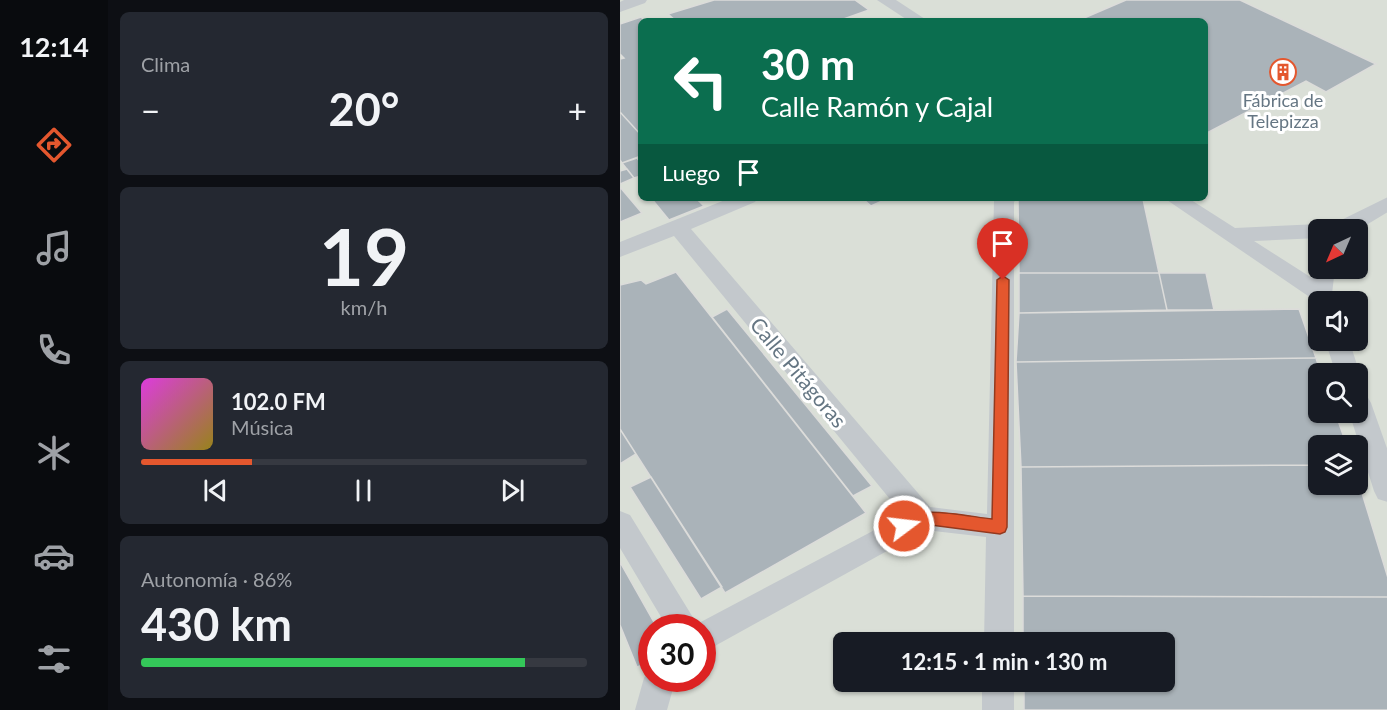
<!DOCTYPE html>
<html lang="es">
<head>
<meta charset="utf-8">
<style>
  :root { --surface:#171b24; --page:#242831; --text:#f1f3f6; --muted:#9ea1a6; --line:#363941; --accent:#e4572e }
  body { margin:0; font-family:Lato,sans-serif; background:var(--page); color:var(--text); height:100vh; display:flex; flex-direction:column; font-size:22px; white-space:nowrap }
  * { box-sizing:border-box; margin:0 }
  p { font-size:20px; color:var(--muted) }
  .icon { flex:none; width:33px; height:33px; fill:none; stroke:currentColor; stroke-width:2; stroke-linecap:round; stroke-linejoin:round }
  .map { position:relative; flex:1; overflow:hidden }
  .details { display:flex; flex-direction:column; gap:12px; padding:12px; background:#0d0f14; width:512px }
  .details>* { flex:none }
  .top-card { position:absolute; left:18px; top:18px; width:570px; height:183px; border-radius:9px; box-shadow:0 2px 4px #0004; background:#0b6e4f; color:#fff; overflow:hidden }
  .needle { width:39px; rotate:224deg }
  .tools { position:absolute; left:688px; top:219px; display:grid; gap:12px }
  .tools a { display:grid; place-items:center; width:60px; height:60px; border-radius:9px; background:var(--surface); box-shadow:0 2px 4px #0004; font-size:30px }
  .speed { position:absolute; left:18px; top:614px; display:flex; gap:12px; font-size:30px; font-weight:700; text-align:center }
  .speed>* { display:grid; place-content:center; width:78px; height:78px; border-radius:50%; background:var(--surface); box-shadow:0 2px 4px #0004; line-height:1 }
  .speed .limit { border:9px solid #d22; background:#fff; color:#111 }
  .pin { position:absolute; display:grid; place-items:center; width:51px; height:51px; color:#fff; margin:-62px -26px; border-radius:50% 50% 50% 0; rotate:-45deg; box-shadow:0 0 6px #0007 }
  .pin .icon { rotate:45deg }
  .me { position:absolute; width:66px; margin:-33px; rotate:75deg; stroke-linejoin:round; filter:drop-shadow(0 0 4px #0008) }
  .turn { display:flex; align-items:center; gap:21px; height:126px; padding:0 24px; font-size:27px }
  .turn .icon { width:78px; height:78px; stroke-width:2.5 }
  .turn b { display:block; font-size:42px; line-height:51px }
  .then { display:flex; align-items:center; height:57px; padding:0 24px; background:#0003; gap:12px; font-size:22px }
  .big { font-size:45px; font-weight:700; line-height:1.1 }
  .details .widget { flex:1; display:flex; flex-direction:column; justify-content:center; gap:9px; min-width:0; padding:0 21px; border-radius:9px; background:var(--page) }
  .details .dial { align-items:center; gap:0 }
  .dial b { font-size:78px; line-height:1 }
  .song { display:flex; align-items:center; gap:18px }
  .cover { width:72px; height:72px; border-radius:9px; background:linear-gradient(135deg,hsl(300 70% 55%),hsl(50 70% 35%)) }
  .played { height:6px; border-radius:3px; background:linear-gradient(90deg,var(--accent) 25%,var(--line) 25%) }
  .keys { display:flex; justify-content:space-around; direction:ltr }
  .heat { display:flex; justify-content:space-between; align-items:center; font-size:33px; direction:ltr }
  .charge { height:9px; border-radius:4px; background:linear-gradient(90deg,#34c759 86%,var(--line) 0) }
  .trip { position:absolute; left:213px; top:632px; width:342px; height:60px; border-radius:9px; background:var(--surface); box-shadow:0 2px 4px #0004; font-weight:700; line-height:60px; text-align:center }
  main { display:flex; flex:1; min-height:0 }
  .menu { display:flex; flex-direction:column; width:108px; justify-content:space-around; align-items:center; background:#090b0e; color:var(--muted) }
  .menu .icon { width:42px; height:42px }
  .menu .current { color:var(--accent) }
  .menu b { font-size:27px; color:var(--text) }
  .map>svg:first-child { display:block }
  .green { fill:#dadfd7; fill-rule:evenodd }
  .building { fill:#aab3b9; stroke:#dcdcda; stroke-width:1.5 }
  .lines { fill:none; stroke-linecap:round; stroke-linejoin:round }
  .minor { fill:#c3c8cc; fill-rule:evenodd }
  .route { fill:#e4572e; stroke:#94391e; stroke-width:1.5 }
  .labels { text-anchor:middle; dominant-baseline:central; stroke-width:6; stroke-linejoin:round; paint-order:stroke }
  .far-poi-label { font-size:18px; fill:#657683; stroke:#fff }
  .street-label { font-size:21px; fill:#657683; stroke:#fff }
</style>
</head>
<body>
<main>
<nav class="menu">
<b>12:14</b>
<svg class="icon current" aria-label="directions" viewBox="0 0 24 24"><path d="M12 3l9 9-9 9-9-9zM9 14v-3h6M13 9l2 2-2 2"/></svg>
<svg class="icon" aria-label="music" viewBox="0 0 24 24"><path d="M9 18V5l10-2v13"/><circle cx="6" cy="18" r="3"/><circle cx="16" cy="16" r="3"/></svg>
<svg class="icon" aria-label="phone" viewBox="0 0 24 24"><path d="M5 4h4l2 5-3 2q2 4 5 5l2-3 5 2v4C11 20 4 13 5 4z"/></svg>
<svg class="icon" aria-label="climate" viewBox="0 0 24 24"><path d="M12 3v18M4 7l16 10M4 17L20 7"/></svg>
<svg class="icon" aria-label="car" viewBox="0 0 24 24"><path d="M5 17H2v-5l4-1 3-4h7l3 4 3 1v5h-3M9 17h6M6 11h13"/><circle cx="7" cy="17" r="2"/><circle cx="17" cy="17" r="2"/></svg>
<svg class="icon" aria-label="filters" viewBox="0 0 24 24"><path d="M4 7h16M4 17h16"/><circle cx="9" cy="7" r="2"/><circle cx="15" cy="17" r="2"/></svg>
</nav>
<section class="details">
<div class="widget"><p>Clima</p>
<div class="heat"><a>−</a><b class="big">20°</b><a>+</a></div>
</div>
<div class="widget dial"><b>19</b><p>km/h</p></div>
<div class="widget">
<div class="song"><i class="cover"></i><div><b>102.0 FM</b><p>Música</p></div></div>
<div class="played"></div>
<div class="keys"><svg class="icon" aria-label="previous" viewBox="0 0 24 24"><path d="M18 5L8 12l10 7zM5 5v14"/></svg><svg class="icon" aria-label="pause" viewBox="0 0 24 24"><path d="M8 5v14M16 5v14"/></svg><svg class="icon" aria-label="next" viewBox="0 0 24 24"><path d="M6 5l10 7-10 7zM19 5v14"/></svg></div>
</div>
<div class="widget"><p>Autonomía · 86%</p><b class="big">430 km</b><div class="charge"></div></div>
</section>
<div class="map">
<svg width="768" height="710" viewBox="0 0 768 710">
  <rect width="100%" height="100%" fill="#fafaf8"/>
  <path class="green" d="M0,0h767v710h-767zM21,21h564v177h-564zM699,230h39v38h-39zM699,302h39v38h-39zM699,374h39v38h-39zM699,446h39v38h-39zM32,627h50v51h-50zM224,642h320v39h-320z"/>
  <path class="building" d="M94,0h141l14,10 -31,11h-162l-8,-7z
    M506,0h114l136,64 -50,28 -20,-11 -101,53v-113h-128z
    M21,17l4,4h-4v114l-21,-23v-53l4,-1 -4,-4v-30z
    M0,112l21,23v21l-19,7 -2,-3z
    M17,158l4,5v13l-7,2 -12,-15z
    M7,169l7,9 -14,6v-13z
    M0,187l22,26 -22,9z
    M31,198h49l-3,1 7,7 -35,14z
    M242,198h27l-18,8z
    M523,199l16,74h-140l-1,-73z
    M56,272l190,241 -141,80 -105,-164v-144l21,-5 5,4z
    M399,273h140l8,37 -148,3z
    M539,273h47l8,37h-47z
    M107,309l145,177 -19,10 -141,-179z
    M679,309l17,49 -300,4 3,-49z
    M696,358l5,16h-2v38h16l12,34h-28v19l-298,2 -5,-105z
    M0,429l16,25 -16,10z
    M699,465v19h39v-4l30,98v19l-365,-1 -2,-129z
    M31,477l71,110 -21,12 -71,-112z
    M0,562l35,62 -3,3 -6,37 -9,3 -17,-42z
    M403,596l365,1v113h-364v-29h140v-39h-141z"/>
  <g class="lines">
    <path class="minor" d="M4,0h23l-2,3 -25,9v-10z
      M257,0h19l32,21h-19z
      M768,197v15l-30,18h-39v8l-65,3 58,37 4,-15 3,-1v6h16l-3,26 3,8h-16v6l-8,-10 -147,-100h24l47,30 84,-4 8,3z
      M110,198h28l-3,4 -64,27 239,278 57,7 7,-313 2,-3h21l-3,4v440h-30l2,-105 -61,-7 -212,117 -11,4v-24h-35l-47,-79v-37l10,4 67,109 206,-109 -229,-279 -54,21v-15z
      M705,340h24l11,34 -2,4v-4h-22z
      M738,394l9,2 4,7 17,48v51l-10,-3 -4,-8 -25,-79h9z
      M32,667v11h24l-9,32h-32l9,-32z
      M362,681h32v29h-32z"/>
  </g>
  <path class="route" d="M383,276l6,4 -2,247 -2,5 -5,2 -77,-10 -19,9 -5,-2 -3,-5c13,-25 73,-9 96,-7l5,-239z"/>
  <defs>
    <symbol id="building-ring" viewBox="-11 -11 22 22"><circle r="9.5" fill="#fff" stroke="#e4572e" stroke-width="1.5"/><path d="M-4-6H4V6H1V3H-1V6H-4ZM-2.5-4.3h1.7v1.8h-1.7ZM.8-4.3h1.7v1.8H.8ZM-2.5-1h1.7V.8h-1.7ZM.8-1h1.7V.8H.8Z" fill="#e4572e"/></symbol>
  </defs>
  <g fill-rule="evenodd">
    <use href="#building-ring" x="648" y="57" width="30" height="30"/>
  </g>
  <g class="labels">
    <g class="far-poi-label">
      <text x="663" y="100">Fábrica de<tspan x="663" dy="21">Telepizza</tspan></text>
    </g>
    <g class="street-label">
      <text transform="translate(179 372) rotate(50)">Calle Pitágoras</text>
    </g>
  </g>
</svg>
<div class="tools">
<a><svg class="needle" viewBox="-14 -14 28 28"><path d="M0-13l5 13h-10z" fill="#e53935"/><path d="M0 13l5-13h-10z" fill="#9ea1a6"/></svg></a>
<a><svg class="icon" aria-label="sound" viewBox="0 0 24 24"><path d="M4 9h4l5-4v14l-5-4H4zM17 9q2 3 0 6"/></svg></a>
<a><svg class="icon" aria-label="search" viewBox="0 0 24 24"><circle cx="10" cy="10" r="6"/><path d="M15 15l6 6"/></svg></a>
<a><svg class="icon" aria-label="layers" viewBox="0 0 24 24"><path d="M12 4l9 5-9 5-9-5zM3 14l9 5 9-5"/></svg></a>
</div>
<div class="speed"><div class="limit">30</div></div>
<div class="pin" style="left:383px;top:280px;background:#d93025"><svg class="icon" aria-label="arrive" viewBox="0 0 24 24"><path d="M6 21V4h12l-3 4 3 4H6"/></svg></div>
<svg class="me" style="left:284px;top:526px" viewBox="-20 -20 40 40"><circle r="17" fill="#e4572e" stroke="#fff" stroke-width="3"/><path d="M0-11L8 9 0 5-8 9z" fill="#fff"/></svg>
<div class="trip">12:15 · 1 min · 130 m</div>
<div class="top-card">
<div class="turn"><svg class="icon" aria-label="left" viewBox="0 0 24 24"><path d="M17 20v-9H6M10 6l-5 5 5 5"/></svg><div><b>30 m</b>Calle Ramón y Cajal</div></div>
<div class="then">Luego<svg class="icon" aria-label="arrive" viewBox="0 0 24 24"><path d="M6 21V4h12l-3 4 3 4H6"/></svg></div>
</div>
</div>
</main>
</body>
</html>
